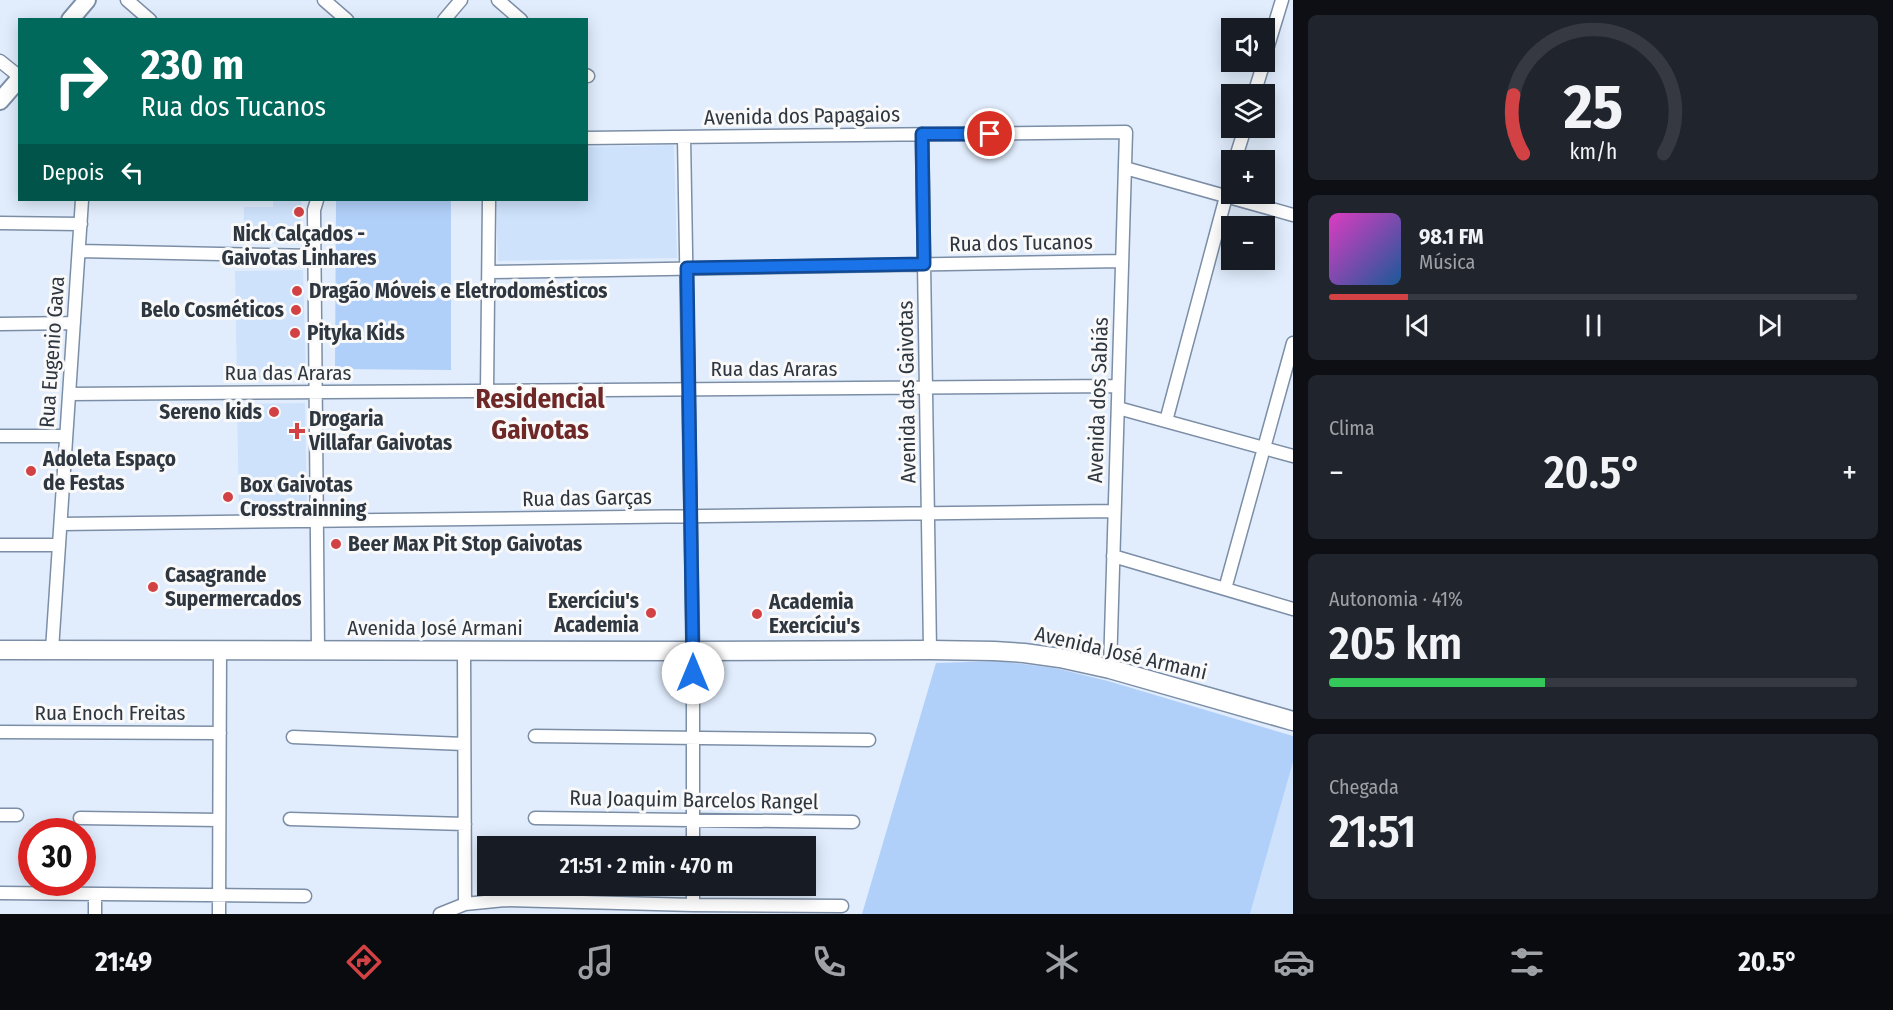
<!DOCTYPE html>
<html lang="pt">
<head>
<meta charset="utf-8">
<style>
  :root { --surface:#171b24; --page:#20242c; --text:#f1f3f6; --muted:#9ea1a6; --line:#363941; --accent:#d24245 }
  body { margin:0; font-family:"Fira Sans Condensed",sans-serif; background:var(--page); color:var(--text); height:100vh; display:flex; flex-direction:column; font-size:22px; white-space:nowrap }
  * { box-sizing:border-box; margin:0 }
  p { font-size:20px; color:var(--muted) }
  .icon { flex:none; width:33px; height:33px; fill:none; stroke:currentColor; stroke-width:2; stroke-linecap:round; stroke-linejoin:round }
  .map { position:relative; flex:1; overflow:hidden }
  .side { display:flex; flex-direction:column; gap:15px; padding:15px; background:#0d0f14; width:600px }
  .side>* { flex:none }
  .top-card { position:absolute; left:18px; top:18px; width:570px; height:183px; border-radius:0px; box-shadow:0 3px 15px #0003; background:#00695c; color:#fff; overflow:hidden }
  .buttons { position:absolute; left:1221px; top:18px; display:grid; gap:12px }
  .buttons a { display:grid; place-items:center; width:54px; height:54px; border-radius:0px; background:var(--surface); box-shadow:0 3px 15px #0003; font-size:30px }
  .speed { position:absolute; left:18px; top:818px; display:flex; gap:12px; font-size:30px; font-weight:700; text-align:center }
  .speed>* { display:grid; place-content:center; width:78px; height:78px; border-radius:50%; background:var(--surface); box-shadow:0 3px 15px #0003; line-height:1 }
  .speed .limit { border:9px solid #d22; background:#fff; color:#111 }
  .pin { position:absolute; display:grid; place-items:center; width:51px; height:51px; color:#fff; margin:-26px; border:3px solid #fff; border-radius:50%; box-shadow:0 2px 6px #0007 }
  .me { position:absolute; width:66px; margin:-33px; rotate:0deg; stroke-linejoin:round; filter:drop-shadow(0 0 4px #0008) }
  .turn { display:flex; align-items:center; gap:21px; height:126px; padding:0 24px; font-size:27px }
  .turn .icon { width:78px; height:78px; stroke-width:2.5 }
  .turn b { display:block; font-size:42px; line-height:51px }
  .then { display:flex; align-items:center; height:57px; padding:0 24px; background:#0003; gap:12px; font-size:22px }
  .big { font-size:45px; font-weight:600; line-height:1.1 }
  .side .widget { flex:1; display:flex; flex-direction:column; justify-content:center; gap:9px; min-width:0; padding:0 21px; border-radius:9px; background:var(--page) }
  .side .dial { align-items:center; gap:0 }
  .dial svg { height:156px; overflow:visible; fill:none; stroke:var(--line); stroke-width:7; stroke-linecap:round; text-anchor:middle }
  .dial text { fill:var(--text); stroke:none }
  .song { display:flex; align-items:center; gap:18px }
  .cover { width:72px; height:72px; border-radius:9px; background:linear-gradient(135deg,hsl(310 70% 55%),hsl(210 70% 35%)) }
  .played { height:6px; border-radius:3px; background:linear-gradient(90deg,var(--accent) 15%,var(--line) 15%) }
  .keys { display:flex; justify-content:space-around; direction:ltr }
  .heat { display:flex; justify-content:space-between; align-items:center; font-size:33px; direction:ltr }
  .charge { height:9px; border-radius:4px; background:linear-gradient(90deg,#34c759 41%,var(--line) 0) }
  .trip { position:absolute; left:477px; top:836px; width:339px; height:60px; border-radius:0px; background:var(--surface); box-shadow:0 3px 15px #0003; font-weight:600; line-height:60px; text-align:center }
  .menu { display:flex; height:96px; justify-content:space-around; align-items:center; background:#090b0e; color:var(--muted) }
  .menu .icon { width:42px; height:42px }
  .menu .on { color:var(--accent) }
  .menu b { font-size:27px; color:var(--text) }
  main { display:flex; flex:1; min-height:0 }
  .map>svg:first-child { display:block }
  .built { fill:#cee2fc }
  .green { fill:#b1d0f9 }
  .lines { fill:none; stroke-linecap:round; stroke-linejoin:round }
  .minor-casing { stroke:#7c8ea6; stroke-width:15 }
  .tertiary-casing { stroke:#7c8ea6; stroke-width:20 }
  .secondary-casing { stroke:#7c8ea6; stroke-width:21 }
  .minor { stroke:#fff; stroke-width:12 }
  .tertiary { stroke:#fff; stroke-width:16 }
  .secondary { stroke:#fff; stroke-width:18 }
  .route-casing { stroke:#114b97; stroke-width:15 }
  .route { stroke:#1a73e8; stroke-width:10 }
  .poi-dot { fill:#d24245; stroke:#f9f9f9; stroke-width:2 }
  .labels { text-anchor:middle; dominant-baseline:central; stroke-width:6; stroke-linejoin:round; paint-order:stroke }
  .street-label { font-size:21px; fill:#2e3640; stroke:#f9f9f9 }
  .poi-label { font-size:21px; font-weight:bold; fill:#2e3640; stroke:#f9f9f9; text-anchor:start }
  .district-label { font-size:27px; font-weight:bold; fill:#6e2828; stroke:#f9f9f9 }
</style>
</head>
<body>
<main>
<div class="map">
<svg width="1293" height="914" viewBox="0 0 1293 914">
  <rect width="100%" height="100%" fill="#e1edfd"/>
  <path class="built" d="M674,145l3,113 -179,3 -2,-61h90l1,-53z
    M273,200h28v44h-58l1,-37h29z
    M303,270l3,108 -69,2 -2,-109z
    M305,403l2,109 -68,1 -2,-109z
    M1293,762v152h-43z"/>
  <path class="green" d="M336,200h115v170l-116,-1z
    M997,661l58,7 53,13 185,55v26l-43,152h-388l74,-251z"/>
  <g class="lines">
    <defs>
      <path id="minor" d="M127,0l23,20
        M324,0l23,20
        M498,0l23,20
        M444,20l17,-20
        M1264,59l18,-59
        M0,61l20,16
        M586,75l2,1
        M1254,94l10,-32
        M922,134l8,516
        M684,137l9,514v195
        M586,138l540,-6 -16,537
        M1235,160l10,-32
        M1125,168l168,47
        M317,200l-3,10 4,441
        M0,223l81,1
        M79,251l236,5
        M489,272l633,-11
        M0,324l74,-1
        M487,391l2,-191
        M69,394l1049,-8
        M1118,408l175,48
        M1166,421l66,-247
        M0,436h66
        M61,524l1053,-13
        M0,545h59
        M1113,556l180,53
        M1225,589l68,-246
        M52,650l30,-450
        M464,651l1,253
        M0,732l220,1
        M535,736l334,4
        M293,737l171,7
        M0,815h17
        M80,818l139,2
        M535,818l318,4
        M290,819l175,5
        M0,893l305,3
        M693,905v-20
        M95,914v-20
        M219,914l1,-263
        M440,914l25,-10 40,-4 188,5 149,1"/>
      <path id="tertiary" d="M70,20l17,-20
        M0,101l20,-23"/>
      <path id="secondary" d="M0,650l693,1 237,-1 64,1 30,2 36,5 50,11 183,52"/>
    </defs>
    <use href="#minor" class="minor-casing"/>
    <use href="#tertiary" class="tertiary-casing"/>
    <use href="#secondary" class="secondary-casing"/>
    <use href="#minor" class="minor"/>
    <use href="#tertiary" class="tertiary"/>
    <use href="#secondary" class="secondary"/>
  </g>
  <g class="lines">
    <defs>
      <path id="route" d="M693,673l-6,-405 237,-4 -2,-130h68"/>
    </defs>
    <use href="#route" class="route-casing"/>
    <use href="#route" class="route"/>
  </g>
  <g class="poi-dot">
    <circle cx="299" cy="212" r="6"/>
    <circle cx="297" cy="291" r="6"/>
    <circle cx="296" cy="310" r="6"/>
    <circle cx="295" cy="333" r="6"/>
    <circle cx="274" cy="412" r="6"/>
    <path d="M294 422h6v6h6v6h-6v6h-6v-6h-6v-6h6z"/>
    <circle cx="31" cy="471" r="6"/>
    <circle cx="228" cy="497" r="6"/>
    <circle cx="336" cy="544" r="6"/>
    <circle cx="153" cy="587" r="6"/>
    <circle cx="651" cy="613" r="6"/>
    <circle cx="757" cy="614" r="6"/>
  </g>
  <g class="labels">
    <g class="street-label">
      <text transform="translate(802 116) rotate(-1)">Avenida dos Papagaios</text>
      <text transform="translate(1021 243) rotate(-1)">Rua dos Tucanos</text>
      <text transform="translate(52 352) rotate(-86)">Rua Eugenio Gava</text>
      <text x="774" y="369">Rua das Araras</text>
      <text x="288" y="373">Rua das Araras</text>
      <text transform="translate(907 392) rotate(-91)">Avenida das Gaivotas</text>
      <text transform="translate(1098 400) rotate(-88)">Avenida dos Sabiás</text>
      <text transform="translate(587 498) rotate(-1)">Rua das Garças</text>
      <text x="435" y="628">Avenida José Armani</text>
      <text transform="translate(1121 653) rotate(13)">Avenida José Armani</text>
      <text x="110" y="713">Rua Enoch Freitas</text>
      <text transform="translate(694 800) rotate(1)">Rua Joaquim Barcelos Rangel</text>
    </g>
    <g class="poi-label">
      <text x="299" y="234" text-anchor="middle">Nick Calçados -<tspan x="299" dy="24">Gaivotas Linhares</tspan></text>
      <text x="309" y="291">Dragão Móveis e Eletrodomésticos</text>
      <text x="284" y="310" text-anchor="end">Belo Cosméticos</text>
      <text x="307" y="333">Pityka Kids</text>
      <text x="262" y="412" text-anchor="end">Sereno kids</text>
      <text x="309" y="419">Drogaria<tspan x="309" dy="24">Villafar Gaivotas</tspan></text>
      <text x="43" y="459">Adoleta Espaço<tspan x="43" dy="24">de Festas</tspan></text>
      <text x="240" y="485">Box Gaivotas<tspan x="240" dy="24">Crosstrainning</tspan></text>
      <text x="348" y="544">Beer Max Pit Stop Gaivotas</text>
      <text x="165" y="575">Casagrande<tspan x="165" dy="24">Supermercados</tspan></text>
      <text x="639" y="601" text-anchor="end">Exercíciu's<tspan x="639" dy="24">Academia</tspan></text>
      <text x="769" y="602">Academia<tspan x="769" dy="24">Exercíciu's</tspan></text>
    </g>
    <g class="district-label">
      <text x="540" y="399">Residencial<tspan x="540" dy="31">Gaivotas</tspan></text>
    </g>
  </g>
</svg>
<div class="buttons">
<a><svg class="icon" aria-label="sound" viewBox="0 0 24 24"><path d="M4 9h4l5-4v14l-5-4H4zM17 9q2 3 0 6"/></svg></a>
<a><svg class="icon" aria-label="layers" viewBox="0 0 24 24"><path d="M12 4l9 5-9 5-9-5zM3 14l9 5 9-5"/></svg></a>
<a>+</a>
<a>−</a>
</div>
<div class="speed"><div class="limit">30</div></div>
<div class="pin" style="left:990px;top:134px;background:#d93025"><svg class="icon" aria-label="arrive" viewBox="0 0 24 24"><path d="M6 21V4h12l-3 4 3 4H6"/></svg></div>
<svg class="me" style="left:693px;top:673px" viewBox="-20 -20 40 40"><circle r="19" fill="#fff"/><path d="M0-13L10 11 0 6-10 11z" fill="#1a73e8"/></svg>
<div class="trip">21:51 · 2 min · 470 m</div>
<div class="top-card">
<div class="turn"><svg class="icon" aria-label="right" viewBox="0 0 24 24"><path d="M7 20v-9h11M14 6l5 5-5 5"/></svg><div><b>230 m</b>Rua dos Tucanos</div></div>
<div class="then">Depois<svg class="icon" aria-label="left" viewBox="0 0 24 24"><path d="M17 20v-9H6M10 6l-5 5 5 5"/></svg></div>
</div>
</div>
<section class="side">
<div class="widget dial"><svg viewBox="0 0 100 80">
<path d="M14 69A42 42 0 1 1 86 69"/>
<path d="M14 69A42 42 0 0 1 9 39" stroke="#d24245"/>
<text x="50" y="56" font-size="32" font-weight="700">25</text>
<text x="50" y="72" font-size="11">km/h</text>
</svg></div>
<div class="widget">
<div class="song"><i class="cover"></i><div><b>98.1 FM</b><p>Música</p></div></div>
<div class="played"></div>
<div class="keys"><svg class="icon" aria-label="previous" viewBox="0 0 24 24"><path d="M18 5L8 12l10 7zM5 5v14"/></svg><svg class="icon" aria-label="pause" viewBox="0 0 24 24"><path d="M8 5v14M16 5v14"/></svg><svg class="icon" aria-label="next" viewBox="0 0 24 24"><path d="M6 5l10 7-10 7zM19 5v14"/></svg></div>
</div>
<div class="widget"><p>Clima</p>
<div class="heat"><a>−</a><b class="big">20.5°</b><a>+</a></div>
</div>
<div class="widget"><p>Autonomia · 41%</p><b class="big">205 km</b><div class="charge"></div></div>
<div class="widget"><p>Chegada</p><b class="big">21:51</b></div>
</section>
</main>
<nav class="menu">
<b>21:49</b>
<svg class="icon on" aria-label="directions" viewBox="0 0 24 24"><path d="M12 3l9 9-9 9-9-9zM9 14v-3h6M13 9l2 2-2 2"/></svg>
<svg class="icon" aria-label="music" viewBox="0 0 24 24"><path d="M9 18V5l10-2v13"/><circle cx="6" cy="18" r="3"/><circle cx="16" cy="16" r="3"/></svg>
<svg class="icon" aria-label="phone" viewBox="0 0 24 24"><path d="M5 4h4l2 5-3 2q2 4 5 5l2-3 5 2v4C11 20 4 13 5 4z"/></svg>
<svg class="icon" aria-label="climate" viewBox="0 0 24 24"><path d="M12 3v18M4 7l16 10M4 17L20 7"/></svg>
<svg class="icon" aria-label="car" viewBox="0 0 24 24"><path d="M5 17H2v-5l4-1 3-4h7l3 4 3 1v5h-3M9 17h6M6 11h13"/><circle cx="7" cy="17" r="2"/><circle cx="17" cy="17" r="2"/></svg>
<svg class="icon" aria-label="filters" viewBox="0 0 24 24"><path d="M4 7h16M4 17h16"/><circle cx="9" cy="7" r="2"/><circle cx="15" cy="17" r="2"/></svg>
<b>20.5°</b>
</nav>
</body>
</html>
